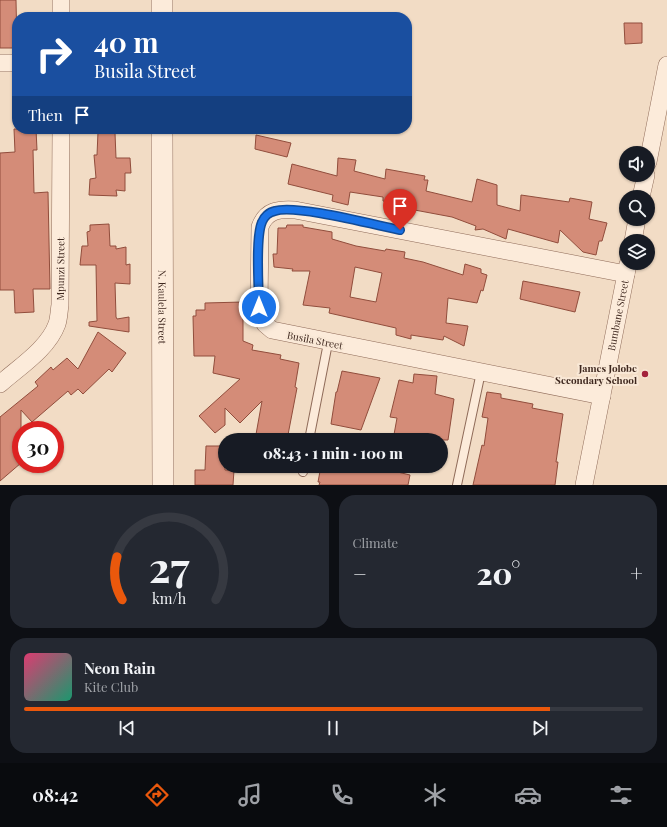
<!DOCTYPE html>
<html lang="en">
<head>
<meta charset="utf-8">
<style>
  :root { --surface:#171b24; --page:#242831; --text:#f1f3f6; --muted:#9ea1a6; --line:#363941; --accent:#ea580c }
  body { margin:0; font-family:"Playfair Display",serif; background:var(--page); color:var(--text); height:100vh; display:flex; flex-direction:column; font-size:15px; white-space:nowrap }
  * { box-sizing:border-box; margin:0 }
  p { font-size:13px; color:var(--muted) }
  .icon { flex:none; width:22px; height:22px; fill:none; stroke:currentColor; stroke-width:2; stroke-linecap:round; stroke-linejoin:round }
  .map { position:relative; height:485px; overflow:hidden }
  .sheet { display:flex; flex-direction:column; gap:10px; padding:10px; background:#0d0f14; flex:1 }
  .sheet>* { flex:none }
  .top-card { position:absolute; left:12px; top:12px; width:400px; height:122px; border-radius:16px; box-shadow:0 1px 3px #0004; background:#1a4fa0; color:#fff; overflow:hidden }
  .controls { position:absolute; left:619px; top:146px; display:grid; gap:8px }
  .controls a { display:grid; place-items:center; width:36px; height:36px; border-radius:50%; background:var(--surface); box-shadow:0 1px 3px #0004; font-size:20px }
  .speed { position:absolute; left:12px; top:421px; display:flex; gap:8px; font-size:20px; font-weight:700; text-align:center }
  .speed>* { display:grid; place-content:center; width:52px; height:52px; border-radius:50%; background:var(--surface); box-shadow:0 1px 3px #0004; line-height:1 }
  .speed .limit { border:6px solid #d22; background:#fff; color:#111 }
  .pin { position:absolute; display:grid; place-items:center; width:34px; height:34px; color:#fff; margin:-41px -17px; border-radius:50% 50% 50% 0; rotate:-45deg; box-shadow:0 0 4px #0007 }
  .pin .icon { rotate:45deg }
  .me { position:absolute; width:44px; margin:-22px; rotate:0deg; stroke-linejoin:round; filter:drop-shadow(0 0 3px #0008) }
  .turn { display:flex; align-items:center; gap:14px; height:84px; padding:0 16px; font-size:18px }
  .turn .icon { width:52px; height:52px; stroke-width:2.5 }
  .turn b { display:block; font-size:28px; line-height:34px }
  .then { display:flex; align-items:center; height:38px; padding:0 16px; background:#0003; gap:8px; font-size:15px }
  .big { font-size:30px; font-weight:800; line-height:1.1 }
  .sheet .widget { flex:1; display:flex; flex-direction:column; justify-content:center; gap:6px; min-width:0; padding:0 14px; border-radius:16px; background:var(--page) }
  .sheet .dial { align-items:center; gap:0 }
  .dial svg { height:104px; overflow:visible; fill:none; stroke:var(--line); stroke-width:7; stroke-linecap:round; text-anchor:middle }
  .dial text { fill:var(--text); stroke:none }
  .song { display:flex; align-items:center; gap:12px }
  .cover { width:48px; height:48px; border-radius:6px; background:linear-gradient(135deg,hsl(340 70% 55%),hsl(160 70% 35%)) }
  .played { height:4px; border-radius:2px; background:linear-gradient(90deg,var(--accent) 85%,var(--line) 85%) }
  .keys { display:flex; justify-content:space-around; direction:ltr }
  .heat { display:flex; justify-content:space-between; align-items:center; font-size:22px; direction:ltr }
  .sheet .tiles { flex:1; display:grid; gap:10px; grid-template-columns:1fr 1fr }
  .widget:last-child { grid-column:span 2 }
  .trip { position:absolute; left:218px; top:433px; width:230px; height:40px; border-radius:20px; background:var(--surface); box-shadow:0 1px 3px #0004; font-weight:800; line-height:40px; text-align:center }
  .tabs { display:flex; height:64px; justify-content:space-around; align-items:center; background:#090b0e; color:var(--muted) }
  .tabs .icon { width:28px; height:28px }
  .tabs .selected { color:var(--accent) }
  .tabs b { font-size:18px; color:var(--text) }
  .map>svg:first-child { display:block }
  .building { fill:#d48c78; stroke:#914d3c; fill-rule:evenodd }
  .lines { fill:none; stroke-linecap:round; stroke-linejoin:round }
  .service-casing { stroke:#8f6b59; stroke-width:10 }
  .minor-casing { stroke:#8f6b59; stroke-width:18 }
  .tertiary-casing { stroke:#8f6b59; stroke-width:22 }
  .service { stroke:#fcebda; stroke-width:8 }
  .minor { stroke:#fcebda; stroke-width:17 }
  .tertiary { stroke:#fcebda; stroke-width:21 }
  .route-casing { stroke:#114b97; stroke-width:10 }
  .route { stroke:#1a73e8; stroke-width:7 }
  .poi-dot { fill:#a4233d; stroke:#f9e8d6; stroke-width:1.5 }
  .labels { text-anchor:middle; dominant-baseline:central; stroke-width:4; stroke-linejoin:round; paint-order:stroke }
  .street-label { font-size:10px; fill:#3e271e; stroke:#f9e8d6 }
  .poi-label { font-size:10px; font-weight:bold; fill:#3e271e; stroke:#f9e8d6; text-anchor:end }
</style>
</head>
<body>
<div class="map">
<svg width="667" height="485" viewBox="0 0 667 485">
  <rect width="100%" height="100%" fill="#f2dcc5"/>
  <path class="building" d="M0,0h16l1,48h-17z
    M624,23h18v20l-17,1z
    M14,129h22l1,21h-4l1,43 14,-1 2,97h-17l1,23 -19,1 -1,-23h-14v-137l15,-1z
    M98,132l17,1 1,25h14l1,15h-6v18l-9,-1 1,6 -28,-1 1,-16 6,-1 -2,-23h3z
    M256,135l35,8 -4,14 -32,-8z
    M338,158l18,2 -2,11 31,8 1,-10 39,7 -1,4h4l-2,11 46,11 5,-23 20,6v20l23,6 1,-16 48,7 1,-4 22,4 -3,17 18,4 -5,18h-3l-3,14 -13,-3 -23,-22 -2,13 -50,-14 -2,10 -23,-10 -8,1 1,-4 -24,-9 -48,-9 -21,-7v-4l-33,-5 -2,13 -16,-4 1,-6 -45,-11 4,-20 45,12z
    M109,224l1,22h6v3l10,-2v18l4,-1v20l-15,-1 1,34 1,2 12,-2v15l-40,-6v-4l8,-1 -1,-56h-16l2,-19h6l-1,-14 3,-1v-6z
    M287,225h16v2l29,5v7l24,7 29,5 1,-2 19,3 -1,6 19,4 40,13 2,-11 16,5v4l6,2 -4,16 -2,-1 -4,13 -29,-5 -2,25 22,3 -4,20 -20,-10 -1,4 -32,-5v4l-15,-4v-7l-67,-15 1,-5 -27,-3 7,-34h-18l1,-2 -19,-2 -1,-13h4l1,-26h8zM355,267l27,6 -6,29 -26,-5z
    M523,281l57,11 -5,20 -55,-13z
    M243,302v39l10,4 -1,5 29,5 -1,4 19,4 -4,24 2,1 -10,52h-32l7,-39 -22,22 -15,-15v17l-10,8 -16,-17 41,-37 -27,-6 2,-17h-21l-1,-40h3v-6h9v-7z
    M98,332l28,21 -14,19 -3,-3 -26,25 -5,-5 -7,6 -3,-4 -36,31 -11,-12v53l-21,18v-64l38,-31 -3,-4 16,-15 2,3 14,-12 11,11z
    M342,371l38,7 -19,52 -30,-6 5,-32h1z
    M414,374l23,2 -2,18 19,5 -6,41h-55l4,-22 -7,-1 9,-37 14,3z
    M487,392l14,2v4l32,6 -1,4 31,6 -7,48h2l-3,23h-82l9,-40 2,1 4,-28 -6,-1z
    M206,446h19v24h9l-1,15h-38v-15h10z
    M321,466h61l-1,2 29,7 -2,10h-89l1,-3h-2z"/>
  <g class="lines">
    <defs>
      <path id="service" d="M309,440l19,-97
        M303,472l1,-6
        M457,485l24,-113"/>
      <g id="minor">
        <path d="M61,17v-17"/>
        <path d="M0,63h17"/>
        <path d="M648,162l19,-97"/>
        <path d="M641,197l5,-22"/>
        <path d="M633,241l4,-22"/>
        <path id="s1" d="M0,384c19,-17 48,-35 57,-60 2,-6 2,-13 3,-19l1,-176"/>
        <path d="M602,396l-330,-66 -7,-6 -6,-17 1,-80c6,-17 19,-18 35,-17l331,64"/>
        <path id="s2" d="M584,485l44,-221"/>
      </g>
      <g id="tertiary">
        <path d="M162,17v-17"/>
        <path id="s3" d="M162,129l1,356"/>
      </g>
    </defs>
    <use href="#service" class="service-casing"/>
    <use href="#minor" class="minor-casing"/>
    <use href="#tertiary" class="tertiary-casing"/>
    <use href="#service" class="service"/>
    <use href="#minor" class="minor"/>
    <use href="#tertiary" class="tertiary"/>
  </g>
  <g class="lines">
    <defs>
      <path id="route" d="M259,307c0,-19 -4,-69 3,-85 2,-5 7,-10 13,-11 20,-7 100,14 125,19"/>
    </defs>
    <use href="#route" class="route-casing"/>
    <use href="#route" class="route"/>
  </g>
  <circle class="poi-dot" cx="645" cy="374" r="4"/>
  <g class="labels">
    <g class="street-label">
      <text stroke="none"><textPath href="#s1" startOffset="139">Mpunzi Street</textPath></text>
      <text stroke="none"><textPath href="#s3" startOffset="178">N. Kaulela Street</textPath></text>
      <text stroke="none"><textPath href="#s2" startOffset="173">Bumbane Street</textPath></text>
      <text transform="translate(315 340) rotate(11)">Busila Street</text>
    </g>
    <g class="poi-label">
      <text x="637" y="368">James Jolobe<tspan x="637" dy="12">Secondary School</tspan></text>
    </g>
  </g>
</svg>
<div class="controls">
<a><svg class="icon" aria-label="sound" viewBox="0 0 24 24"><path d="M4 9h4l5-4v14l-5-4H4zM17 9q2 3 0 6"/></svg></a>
<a><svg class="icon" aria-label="search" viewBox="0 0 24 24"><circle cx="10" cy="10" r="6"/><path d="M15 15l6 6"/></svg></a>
<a><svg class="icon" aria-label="layers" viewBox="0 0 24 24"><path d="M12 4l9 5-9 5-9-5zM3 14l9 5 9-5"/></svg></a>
</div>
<div class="speed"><div class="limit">30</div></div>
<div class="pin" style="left:400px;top:230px;background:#d93025"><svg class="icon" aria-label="arrive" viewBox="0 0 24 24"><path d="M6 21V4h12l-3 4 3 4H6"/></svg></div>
<svg class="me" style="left:259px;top:307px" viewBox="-20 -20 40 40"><circle r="17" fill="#1a73e8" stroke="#fff" stroke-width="3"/><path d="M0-11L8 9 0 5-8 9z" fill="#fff"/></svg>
<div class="trip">08:43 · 1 min · 100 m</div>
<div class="top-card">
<div class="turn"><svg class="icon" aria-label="right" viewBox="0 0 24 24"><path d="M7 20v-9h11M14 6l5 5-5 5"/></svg><div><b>40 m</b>Busila Street</div></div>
<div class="then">Then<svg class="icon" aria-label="arrive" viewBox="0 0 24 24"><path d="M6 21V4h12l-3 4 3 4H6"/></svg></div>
</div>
</div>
<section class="sheet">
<div class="tiles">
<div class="widget dial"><svg viewBox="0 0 100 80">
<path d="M14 69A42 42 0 1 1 86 69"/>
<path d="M14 69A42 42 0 0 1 10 36" stroke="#ea580c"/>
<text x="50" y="56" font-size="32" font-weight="700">27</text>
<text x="50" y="72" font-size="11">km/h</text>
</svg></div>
<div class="widget"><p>Climate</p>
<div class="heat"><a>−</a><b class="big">20°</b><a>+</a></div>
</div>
<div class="widget">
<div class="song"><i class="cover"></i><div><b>Neon Rain</b><p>Kite Club</p></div></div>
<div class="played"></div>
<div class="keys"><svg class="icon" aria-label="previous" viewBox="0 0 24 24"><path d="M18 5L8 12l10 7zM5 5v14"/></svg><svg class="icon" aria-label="pause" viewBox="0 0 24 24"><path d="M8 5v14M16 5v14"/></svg><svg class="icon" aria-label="next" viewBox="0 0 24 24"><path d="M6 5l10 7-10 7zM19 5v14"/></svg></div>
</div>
</div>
</section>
<nav class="tabs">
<b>08:42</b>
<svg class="icon selected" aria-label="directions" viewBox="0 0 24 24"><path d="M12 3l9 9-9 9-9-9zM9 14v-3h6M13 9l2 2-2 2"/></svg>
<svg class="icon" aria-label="music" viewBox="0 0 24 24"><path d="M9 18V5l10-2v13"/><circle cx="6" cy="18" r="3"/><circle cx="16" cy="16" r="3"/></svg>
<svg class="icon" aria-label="phone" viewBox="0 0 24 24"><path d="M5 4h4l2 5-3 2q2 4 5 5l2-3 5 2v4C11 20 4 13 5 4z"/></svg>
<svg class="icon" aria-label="climate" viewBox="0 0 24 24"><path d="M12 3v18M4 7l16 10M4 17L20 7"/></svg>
<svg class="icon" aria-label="car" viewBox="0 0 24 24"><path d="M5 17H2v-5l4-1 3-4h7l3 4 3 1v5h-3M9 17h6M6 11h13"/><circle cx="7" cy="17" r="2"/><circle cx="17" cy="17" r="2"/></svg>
<svg class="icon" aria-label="filters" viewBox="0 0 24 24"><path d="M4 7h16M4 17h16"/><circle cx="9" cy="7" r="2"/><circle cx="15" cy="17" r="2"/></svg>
</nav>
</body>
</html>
